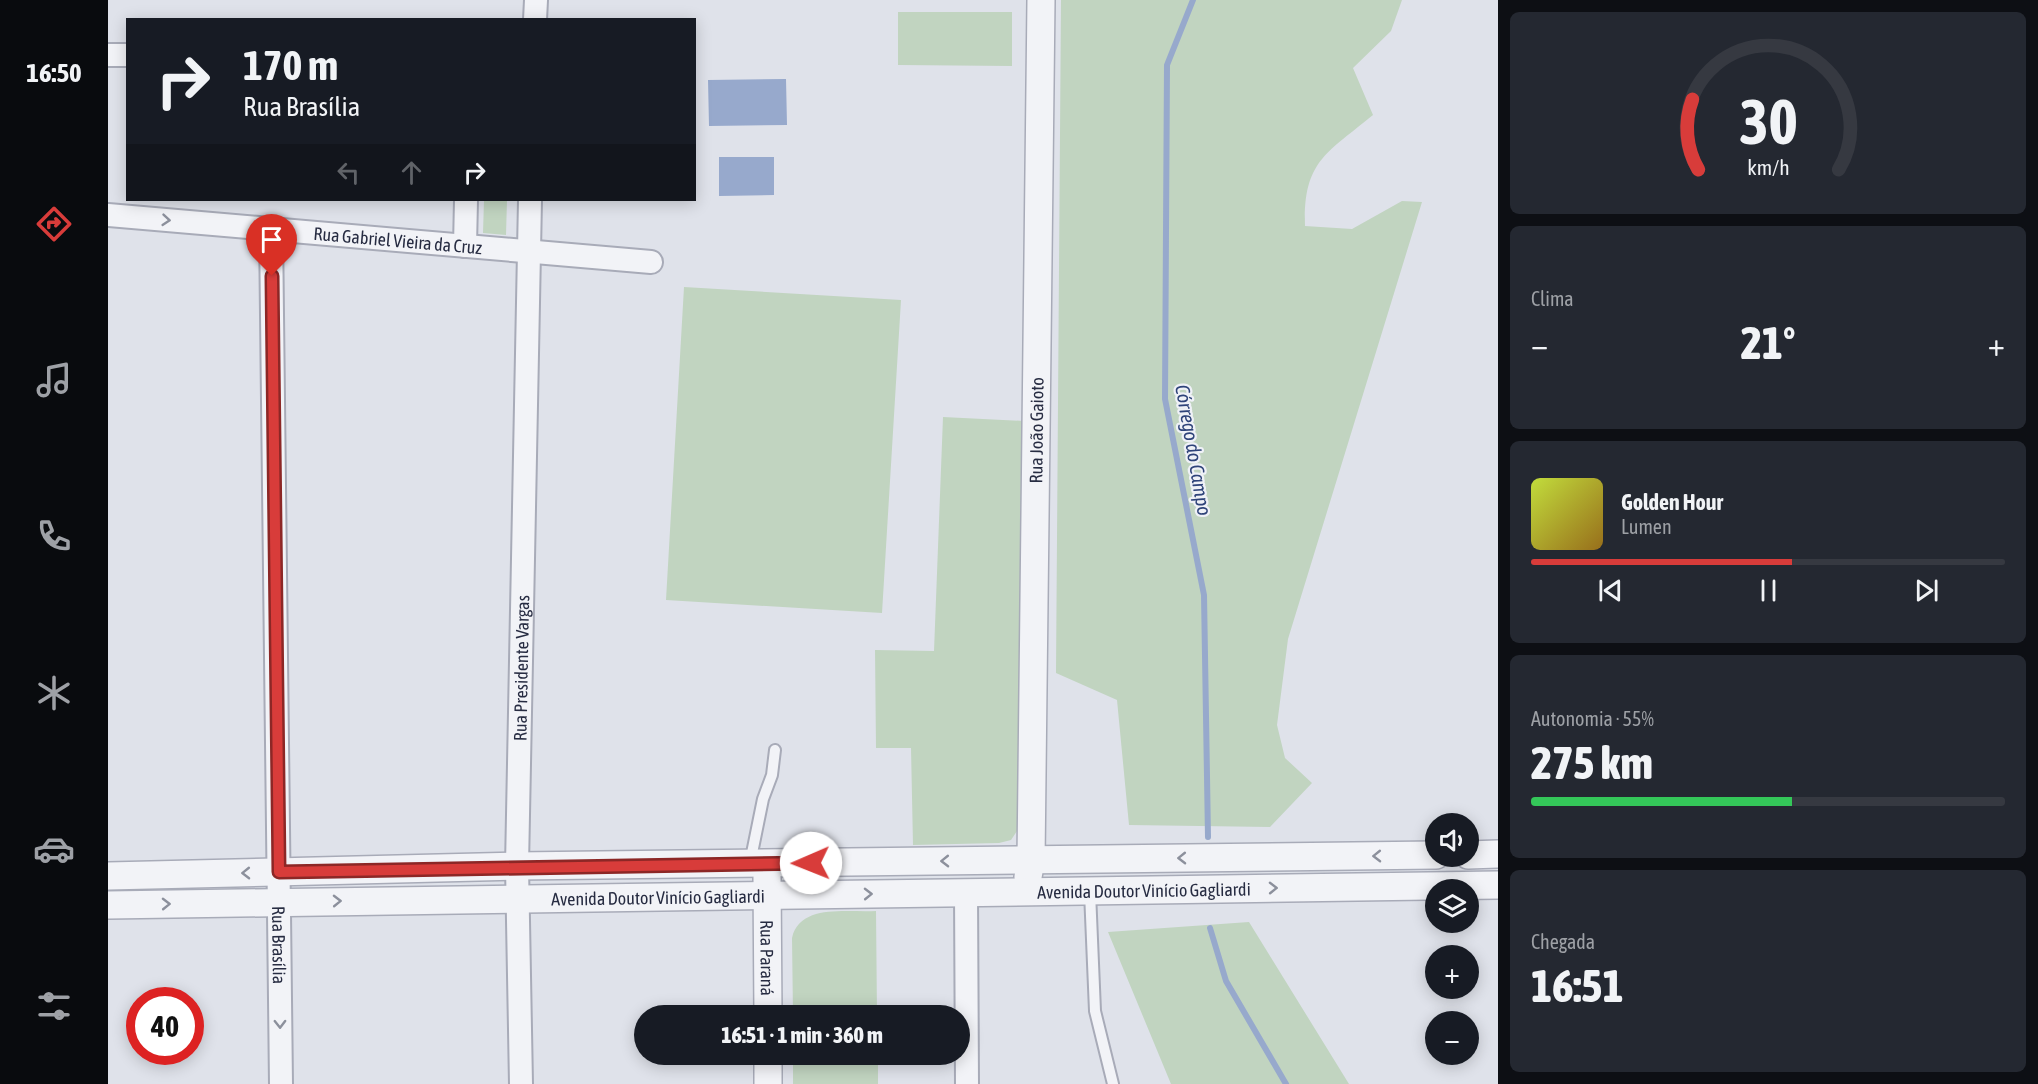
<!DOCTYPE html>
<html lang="pt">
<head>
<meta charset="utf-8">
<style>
  :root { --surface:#171b24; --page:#242831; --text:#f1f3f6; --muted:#9ea1a6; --line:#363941; --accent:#d83c3a }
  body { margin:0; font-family:"Asap Condensed",sans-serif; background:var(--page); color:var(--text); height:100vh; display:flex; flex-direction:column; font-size:22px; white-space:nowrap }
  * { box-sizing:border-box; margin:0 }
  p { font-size:20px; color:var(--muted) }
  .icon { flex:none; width:33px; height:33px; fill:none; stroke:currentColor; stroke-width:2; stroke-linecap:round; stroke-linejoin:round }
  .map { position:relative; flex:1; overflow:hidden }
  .sheet { display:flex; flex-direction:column; gap:12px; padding:12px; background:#0d0f14; width:540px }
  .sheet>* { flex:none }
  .hud { position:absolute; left:18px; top:18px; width:570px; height:183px; border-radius:0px; box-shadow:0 3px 15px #0003; background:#171b24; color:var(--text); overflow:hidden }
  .fabs { position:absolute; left:1317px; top:813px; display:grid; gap:12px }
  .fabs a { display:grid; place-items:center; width:54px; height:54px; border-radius:50%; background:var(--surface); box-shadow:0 3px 15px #0003; font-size:30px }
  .speed { position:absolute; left:18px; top:987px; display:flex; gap:12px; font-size:30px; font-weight:700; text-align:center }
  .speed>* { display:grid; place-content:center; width:78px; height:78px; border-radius:50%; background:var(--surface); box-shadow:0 3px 15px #0003; line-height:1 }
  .speed .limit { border:9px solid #d22; background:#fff; color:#111 }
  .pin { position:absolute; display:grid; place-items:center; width:51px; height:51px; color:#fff; margin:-62px -26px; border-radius:50% 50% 50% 0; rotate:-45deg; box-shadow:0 0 6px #0007 }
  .pin .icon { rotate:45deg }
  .me { position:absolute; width:66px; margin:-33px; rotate:269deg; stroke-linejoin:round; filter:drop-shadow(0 0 4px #0008) }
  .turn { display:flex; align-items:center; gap:21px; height:126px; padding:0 18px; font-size:27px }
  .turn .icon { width:78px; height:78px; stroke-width:2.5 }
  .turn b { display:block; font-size:42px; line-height:51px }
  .lanes { display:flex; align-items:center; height:57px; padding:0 18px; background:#0003; justify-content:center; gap:30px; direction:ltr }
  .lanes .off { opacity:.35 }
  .big { font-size:45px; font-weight:800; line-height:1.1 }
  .sheet .tile { flex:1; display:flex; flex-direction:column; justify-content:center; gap:9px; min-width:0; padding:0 21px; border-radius:9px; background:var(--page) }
  .sheet .dial { align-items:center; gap:0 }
  .dial svg { height:156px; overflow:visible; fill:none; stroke:var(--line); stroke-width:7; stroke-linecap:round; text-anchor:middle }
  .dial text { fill:var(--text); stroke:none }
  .song { display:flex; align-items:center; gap:18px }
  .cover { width:72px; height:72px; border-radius:9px; background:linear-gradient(135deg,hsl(70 70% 55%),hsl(40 70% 35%)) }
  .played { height:6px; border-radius:3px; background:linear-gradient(90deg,var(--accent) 55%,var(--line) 55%) }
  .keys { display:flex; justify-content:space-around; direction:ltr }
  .heat { display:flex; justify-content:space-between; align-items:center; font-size:33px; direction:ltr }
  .charge { height:9px; border-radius:4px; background:linear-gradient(90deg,#34c759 55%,var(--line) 0) }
  .trip { position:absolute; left:526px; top:1005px; width:336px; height:60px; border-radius:30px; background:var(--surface); box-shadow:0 3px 15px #0003; font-weight:800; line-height:60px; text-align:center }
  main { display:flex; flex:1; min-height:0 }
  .menu { display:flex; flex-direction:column; width:108px; justify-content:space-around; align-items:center; background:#090b0e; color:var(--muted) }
  .menu .icon { width:42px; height:42px }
  .menu .on { color:var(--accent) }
  .menu b { font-size:27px; color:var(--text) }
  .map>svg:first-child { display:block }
  .green { fill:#c1d4c0 }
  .water { fill:#97a9cc }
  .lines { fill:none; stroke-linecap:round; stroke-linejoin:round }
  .stream { stroke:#97a9cc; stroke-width:6 }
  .service-casing { stroke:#a8abb8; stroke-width:14 }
  .minor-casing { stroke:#a8abb8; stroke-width:26 }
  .tertiary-casing { stroke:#a8abb8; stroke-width:30 }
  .service { stroke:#f2f3f7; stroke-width:10 }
  .minor { stroke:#f2f3f7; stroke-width:22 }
  .tertiary { stroke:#f2f3f7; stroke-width:27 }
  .oneway { stroke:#8c909c }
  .route-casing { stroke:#8c2726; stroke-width:15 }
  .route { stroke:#d83c3a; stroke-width:10 }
  .labels { text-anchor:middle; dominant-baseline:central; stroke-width:4.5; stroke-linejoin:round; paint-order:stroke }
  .street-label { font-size:18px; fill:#272c42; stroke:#eff1f7 }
  .water-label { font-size:20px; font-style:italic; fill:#2e4379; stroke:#eff1f7 }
</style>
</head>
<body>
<main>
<nav class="menu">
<b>16:50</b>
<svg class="icon on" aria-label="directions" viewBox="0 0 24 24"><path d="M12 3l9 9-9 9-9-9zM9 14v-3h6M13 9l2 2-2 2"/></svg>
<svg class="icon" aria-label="music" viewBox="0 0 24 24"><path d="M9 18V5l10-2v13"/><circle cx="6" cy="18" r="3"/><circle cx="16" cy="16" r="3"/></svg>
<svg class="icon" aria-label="phone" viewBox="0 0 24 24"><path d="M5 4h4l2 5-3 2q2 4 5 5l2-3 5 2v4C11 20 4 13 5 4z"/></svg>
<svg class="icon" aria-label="climate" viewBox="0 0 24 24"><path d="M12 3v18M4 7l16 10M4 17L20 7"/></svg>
<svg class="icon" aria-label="car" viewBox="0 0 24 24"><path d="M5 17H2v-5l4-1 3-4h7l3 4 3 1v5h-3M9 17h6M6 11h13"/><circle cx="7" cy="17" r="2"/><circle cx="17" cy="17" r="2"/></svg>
<svg class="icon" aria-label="filters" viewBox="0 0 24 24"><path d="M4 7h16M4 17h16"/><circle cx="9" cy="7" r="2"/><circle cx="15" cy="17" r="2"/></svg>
</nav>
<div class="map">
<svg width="1390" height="1084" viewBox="0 0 1390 1084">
  <rect width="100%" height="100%" fill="#dfe2ea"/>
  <path class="green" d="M953,0h341l-11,31 -38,37 20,47c-46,38 -70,46 -68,111l47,3 50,-28 20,1 -134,437 -11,86 8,33 27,25 -42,44 -141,-2 -12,-125 -61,-27z
    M790,12h114v54l-114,-1z
    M376,200h23l-1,35 -23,-2z
    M576,287l217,13 -19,313 -216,-13z
    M835,417l81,4 -7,410 -6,9 -12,3 -86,2 -2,-97h-35l-1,-98 59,1z
    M768,911l1,104h-84l-1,-77c8,-35 56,-25 84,-27z
    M1141,922l100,162h-178l-63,-152z
    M685,1055h85v29h-85z"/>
  <path class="water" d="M678,79l1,46 -78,1 -1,-46z
    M611,157h55v38l-55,1z"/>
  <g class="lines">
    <path class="stream" d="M1085,0l-26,65 -2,334 39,196 4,242
      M1102,928l16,53 60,103"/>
    <defs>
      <path id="service" d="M642,863l13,-64 9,-24 3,-25
        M982,892l5,119 18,73"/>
      <g id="minor">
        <path d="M427,20l1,-20"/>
        <path d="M0,55h20"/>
        <path id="s1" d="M0,215l543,47"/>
        <path id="s2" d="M163,229l10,855"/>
        <path d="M357,246l1,-46"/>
        <path d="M858,892l1,192"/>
        <path id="s3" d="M413,1084l-4,-218 13,-666"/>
      </g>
      <g id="tertiary">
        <path d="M1360,855l30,-1"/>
        <path d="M0,876l409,-10 919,-11"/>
        <path id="s4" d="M659,877l1,139"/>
        <path id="s5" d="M920,877l3,-17 10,-860"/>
        <path id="s6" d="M0,905l1390,-20"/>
        <path d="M660,1054v30"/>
      </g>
    </defs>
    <use href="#service" class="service-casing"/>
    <use href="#minor" class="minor-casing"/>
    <use href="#tertiary" class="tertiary-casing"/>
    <use href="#service" class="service"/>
    <use href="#minor" class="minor"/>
    <use href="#tertiary" class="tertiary"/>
  </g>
  <defs><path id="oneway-chevron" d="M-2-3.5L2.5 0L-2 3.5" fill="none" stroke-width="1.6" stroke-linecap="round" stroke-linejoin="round" transform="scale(1.5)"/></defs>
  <g class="oneway">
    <use href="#oneway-chevron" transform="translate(58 220) rotate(5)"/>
    <use href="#oneway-chevron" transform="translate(1269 856) rotate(179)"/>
    <use href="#oneway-chevron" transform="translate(1074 858) rotate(179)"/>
    <use href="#oneway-chevron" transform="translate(837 861) rotate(179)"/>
    <use href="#oneway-chevron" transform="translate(138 873) rotate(179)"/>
    <use href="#oneway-chevron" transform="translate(1165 888) rotate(-1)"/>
    <use href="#oneway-chevron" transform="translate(760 894) rotate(-1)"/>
    <use href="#oneway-chevron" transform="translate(229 901) rotate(-1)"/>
    <use href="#oneway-chevron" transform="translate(58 904) rotate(-1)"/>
    <use href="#oneway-chevron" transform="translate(172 1024) rotate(89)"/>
  </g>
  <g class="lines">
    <defs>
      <path id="route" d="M164,276l7,596 532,-9"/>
    </defs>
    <use href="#route" class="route-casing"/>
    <use href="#route" class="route"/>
  </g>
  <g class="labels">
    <g class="street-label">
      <text stroke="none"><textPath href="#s1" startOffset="291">Rua Gabriel Vieira da Cruz</textPath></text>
      <text stroke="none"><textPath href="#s5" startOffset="447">Rua João Gaioto</textPath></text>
      <text stroke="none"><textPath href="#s3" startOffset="416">Rua Presidente Vargas</textPath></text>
      <text stroke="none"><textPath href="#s6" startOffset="1036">Avenida Doutor Vinício Gagliardi</textPath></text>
      <text stroke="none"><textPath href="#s6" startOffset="550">Avenida Doutor Vinício Gagliardi</textPath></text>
      <text stroke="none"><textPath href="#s2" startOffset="716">Rua Brasília</textPath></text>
      <text stroke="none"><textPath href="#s4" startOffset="81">Rua Paraná</textPath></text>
    </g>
    <g class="water-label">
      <text transform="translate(1086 450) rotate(80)">Córrego do Campo</text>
    </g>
  </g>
</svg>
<div class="fabs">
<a><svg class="icon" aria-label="sound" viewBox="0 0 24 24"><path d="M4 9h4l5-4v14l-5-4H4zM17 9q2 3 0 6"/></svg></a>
<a><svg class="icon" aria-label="layers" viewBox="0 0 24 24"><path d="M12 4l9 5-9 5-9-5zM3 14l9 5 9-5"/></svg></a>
<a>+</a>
<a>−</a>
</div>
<div class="speed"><div class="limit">40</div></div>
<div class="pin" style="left:164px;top:276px;background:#d93025"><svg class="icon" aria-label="arrive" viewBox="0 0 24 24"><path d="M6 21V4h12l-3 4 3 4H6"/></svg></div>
<svg class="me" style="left:703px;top:863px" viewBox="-20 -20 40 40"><circle r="19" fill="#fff"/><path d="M0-13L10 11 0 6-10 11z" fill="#d83c3a"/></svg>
<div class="trip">16:51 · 1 min · 360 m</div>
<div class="hud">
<div class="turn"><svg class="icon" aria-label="right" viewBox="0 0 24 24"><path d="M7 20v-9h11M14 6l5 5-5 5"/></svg><div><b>170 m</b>Rua Brasília</div></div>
<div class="lanes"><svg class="icon off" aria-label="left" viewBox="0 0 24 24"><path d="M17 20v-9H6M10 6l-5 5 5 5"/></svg><svg class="icon off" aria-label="ahead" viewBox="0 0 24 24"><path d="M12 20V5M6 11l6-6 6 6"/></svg><svg class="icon" aria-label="right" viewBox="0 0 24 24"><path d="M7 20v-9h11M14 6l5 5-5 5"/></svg></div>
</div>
</div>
<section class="sheet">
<div class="tile dial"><svg viewBox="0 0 100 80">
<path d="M14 69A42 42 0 1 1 86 69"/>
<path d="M14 69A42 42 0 0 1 11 33" stroke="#d83c3a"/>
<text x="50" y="56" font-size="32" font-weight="700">30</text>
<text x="50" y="72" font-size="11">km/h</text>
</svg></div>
<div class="tile"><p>Clima</p>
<div class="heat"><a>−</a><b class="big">21°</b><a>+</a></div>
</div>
<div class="tile">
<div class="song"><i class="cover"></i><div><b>Golden Hour</b><p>Lumen</p></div></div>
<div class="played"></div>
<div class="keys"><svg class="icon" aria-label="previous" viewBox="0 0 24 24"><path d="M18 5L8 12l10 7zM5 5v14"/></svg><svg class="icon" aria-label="pause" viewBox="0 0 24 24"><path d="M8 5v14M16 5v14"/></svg><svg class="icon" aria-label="next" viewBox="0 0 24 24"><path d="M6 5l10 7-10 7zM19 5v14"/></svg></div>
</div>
<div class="tile"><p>Autonomia · 55%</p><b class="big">275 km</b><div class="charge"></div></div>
<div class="tile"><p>Chegada</p><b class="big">16:51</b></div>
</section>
</main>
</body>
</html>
